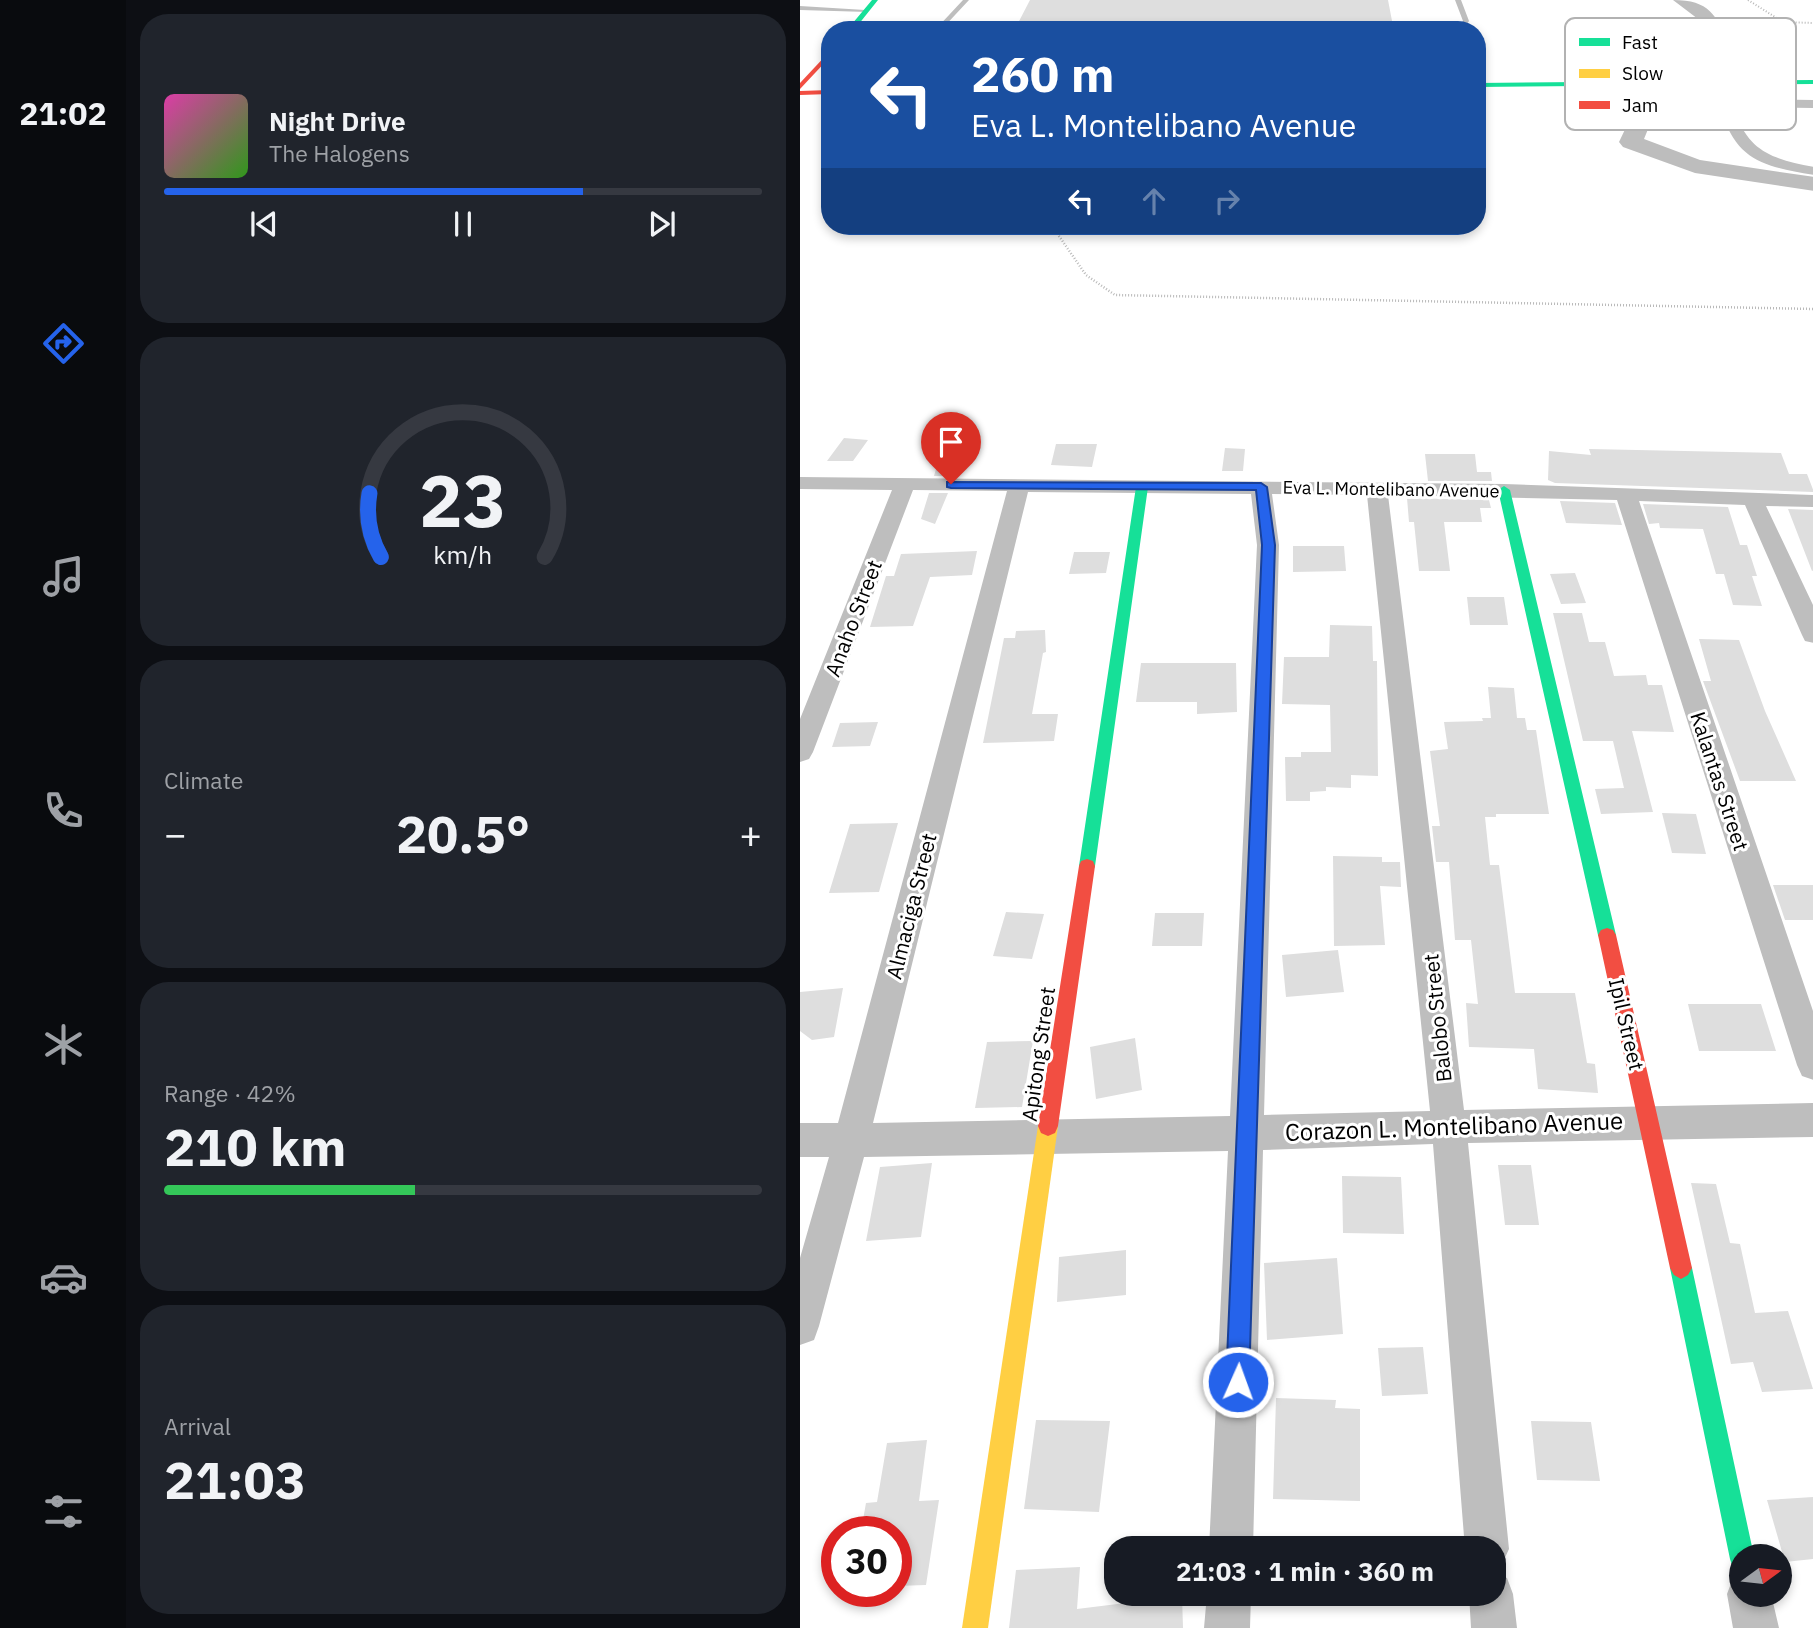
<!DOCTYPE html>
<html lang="en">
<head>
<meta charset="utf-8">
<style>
  :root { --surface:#171b24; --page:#20242c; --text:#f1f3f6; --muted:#9ea1a6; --line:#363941; --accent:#2563eb }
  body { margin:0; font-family:"IBM Plex Sans",sans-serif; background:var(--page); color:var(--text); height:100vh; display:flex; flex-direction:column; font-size:26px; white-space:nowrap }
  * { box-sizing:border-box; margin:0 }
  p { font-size:23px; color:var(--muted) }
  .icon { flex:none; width:38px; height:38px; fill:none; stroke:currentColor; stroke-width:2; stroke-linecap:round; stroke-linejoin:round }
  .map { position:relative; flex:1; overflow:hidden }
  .sheet { display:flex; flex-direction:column; gap:14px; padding:14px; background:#0d0f14; width:674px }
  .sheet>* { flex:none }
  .top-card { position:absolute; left:21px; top:21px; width:665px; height:214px; border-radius:28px; box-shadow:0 4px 10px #0003; background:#1a4fa0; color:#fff; overflow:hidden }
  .needle { width:46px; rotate:75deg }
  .tools { position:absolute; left:929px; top:1544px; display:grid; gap:14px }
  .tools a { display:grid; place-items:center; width:63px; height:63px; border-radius:50%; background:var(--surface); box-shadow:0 4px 10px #0003; font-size:35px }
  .speed { position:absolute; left:21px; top:1516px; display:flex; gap:14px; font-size:35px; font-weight:700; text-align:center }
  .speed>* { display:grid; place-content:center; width:91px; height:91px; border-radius:50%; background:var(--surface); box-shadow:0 4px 10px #0003; line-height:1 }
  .speed .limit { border:10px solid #d22; background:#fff; color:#111 }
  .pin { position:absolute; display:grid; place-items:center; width:60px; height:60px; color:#fff; margin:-72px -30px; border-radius:50% 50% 50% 0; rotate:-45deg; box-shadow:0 0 7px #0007 }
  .pin .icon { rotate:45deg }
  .me { position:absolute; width:77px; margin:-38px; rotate:2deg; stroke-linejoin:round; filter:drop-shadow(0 0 5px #0008) }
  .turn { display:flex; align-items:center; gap:24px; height:147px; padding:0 35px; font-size:32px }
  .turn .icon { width:91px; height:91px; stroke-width:2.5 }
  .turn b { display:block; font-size:49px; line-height:60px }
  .lanes { display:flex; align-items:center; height:66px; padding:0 35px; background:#0003; justify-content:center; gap:35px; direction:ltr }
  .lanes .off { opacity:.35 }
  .big { font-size:52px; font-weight:700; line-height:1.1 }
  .sheet .card { flex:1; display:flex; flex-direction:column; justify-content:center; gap:10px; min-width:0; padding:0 24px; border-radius:28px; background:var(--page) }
  .sheet .dial { align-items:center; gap:0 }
  .dial svg { height:182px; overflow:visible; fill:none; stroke:var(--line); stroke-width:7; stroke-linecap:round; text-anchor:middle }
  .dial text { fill:var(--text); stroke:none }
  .song { display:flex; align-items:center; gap:21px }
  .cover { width:84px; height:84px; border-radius:10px; background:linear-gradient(135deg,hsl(320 70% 55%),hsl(110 70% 35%)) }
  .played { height:7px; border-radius:4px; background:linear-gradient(90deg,var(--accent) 70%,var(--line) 70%) }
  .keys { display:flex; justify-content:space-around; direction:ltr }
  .heat { display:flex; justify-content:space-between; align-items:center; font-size:38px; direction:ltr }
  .charge { height:10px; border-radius:5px; background:linear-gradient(90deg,#34c759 42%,var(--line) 0) }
  .trip { position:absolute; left:304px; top:1536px; width:402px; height:70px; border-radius:28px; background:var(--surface); box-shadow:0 4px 10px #0003; font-weight:700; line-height:70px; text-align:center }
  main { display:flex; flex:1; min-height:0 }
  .menu { display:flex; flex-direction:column; width:126px; justify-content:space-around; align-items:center; background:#090b0e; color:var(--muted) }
  .menu .icon { width:49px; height:49px }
  .menu .current { color:var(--accent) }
  .menu b { font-size:32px; color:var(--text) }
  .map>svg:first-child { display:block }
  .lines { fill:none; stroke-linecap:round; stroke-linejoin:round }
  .river { fill:#bdbdbd; fill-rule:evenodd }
  .building { fill:#dedede }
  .path-far1 { stroke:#b9b9b9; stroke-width:2; stroke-dasharray:1 2; stroke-linecap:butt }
  .path { stroke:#b9b9b9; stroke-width:2.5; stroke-dasharray:1 2; stroke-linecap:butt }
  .lane { fill:#bebebe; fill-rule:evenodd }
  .street { fill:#bebebe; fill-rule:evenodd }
  .fast { fill:#16e098; fill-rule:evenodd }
  .slow { fill:#ffcf43; fill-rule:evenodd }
  .jam { fill:#f24e42; fill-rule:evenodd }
  .route { fill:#2563eb; stroke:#184099; stroke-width:2 }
  .labels { text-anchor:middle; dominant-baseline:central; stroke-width:6; stroke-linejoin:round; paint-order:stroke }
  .far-street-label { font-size:18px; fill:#000; stroke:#fff }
  .street-label { font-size:21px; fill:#000; stroke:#fff }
  .near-street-label { font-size:24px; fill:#000; stroke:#fff }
  .key { fill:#fff; stroke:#b2b2b2; stroke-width:2 }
  .key-label { font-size:19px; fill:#000 }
</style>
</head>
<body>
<main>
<nav class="menu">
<b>21:02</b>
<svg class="icon current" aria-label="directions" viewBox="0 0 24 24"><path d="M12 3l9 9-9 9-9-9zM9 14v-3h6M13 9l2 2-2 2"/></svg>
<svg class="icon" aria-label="music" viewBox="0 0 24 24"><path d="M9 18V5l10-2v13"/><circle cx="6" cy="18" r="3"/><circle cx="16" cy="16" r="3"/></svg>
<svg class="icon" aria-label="phone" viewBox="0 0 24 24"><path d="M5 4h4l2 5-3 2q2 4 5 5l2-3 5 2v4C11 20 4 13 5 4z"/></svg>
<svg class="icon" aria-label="climate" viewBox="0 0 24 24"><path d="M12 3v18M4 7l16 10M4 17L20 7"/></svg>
<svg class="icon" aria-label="car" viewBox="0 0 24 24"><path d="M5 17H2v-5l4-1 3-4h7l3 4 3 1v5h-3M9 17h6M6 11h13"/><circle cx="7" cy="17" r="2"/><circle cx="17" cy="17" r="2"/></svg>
<svg class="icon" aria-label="filters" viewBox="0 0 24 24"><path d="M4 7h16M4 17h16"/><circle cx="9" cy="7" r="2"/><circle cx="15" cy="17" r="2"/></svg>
</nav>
<section class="sheet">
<div class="card">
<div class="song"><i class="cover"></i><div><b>Night Drive</b><p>The Halogens</p></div></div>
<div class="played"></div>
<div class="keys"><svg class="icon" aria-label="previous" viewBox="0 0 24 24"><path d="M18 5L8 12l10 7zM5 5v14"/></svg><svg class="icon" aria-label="pause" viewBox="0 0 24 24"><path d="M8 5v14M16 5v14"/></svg><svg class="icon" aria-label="next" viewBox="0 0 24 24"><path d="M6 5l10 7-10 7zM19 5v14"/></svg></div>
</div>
<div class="card dial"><svg viewBox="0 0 100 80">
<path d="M14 69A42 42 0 1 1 86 69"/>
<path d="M14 69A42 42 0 0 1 9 41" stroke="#2563eb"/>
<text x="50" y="56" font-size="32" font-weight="700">23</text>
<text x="50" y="72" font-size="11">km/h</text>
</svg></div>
<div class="card"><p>Climate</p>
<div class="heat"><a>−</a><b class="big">20.5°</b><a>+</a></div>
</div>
<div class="card"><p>Range · 42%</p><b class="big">210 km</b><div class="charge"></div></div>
<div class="card"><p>Arrival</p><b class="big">21:03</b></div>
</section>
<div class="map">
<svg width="1014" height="1628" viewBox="0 0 1014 1628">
  <rect width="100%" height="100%" fill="#fff"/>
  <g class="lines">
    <path class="river" d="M873,0c37,0 42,15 58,45l-37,33 -35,24 -15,37 56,21 114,17v14l-119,-18 -72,-26 -4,-5 23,-48 69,-50 -13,-25z"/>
  </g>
  <path class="building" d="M230,0h358l5,26 -377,1z
    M859,17l1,28 -33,17 -37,-8z
    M44,438l24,2 -15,21h-26z
    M144,442l25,1 -14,33h-21z
    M256,444h41l-5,23 -41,-2z
    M425,448l20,1 -2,22h-21z
    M789,449l192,4 8,21h18l7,18 -259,-9 -7,-3 1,-29 42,4z
    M625,454h50l2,18h14l1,9h-64z
    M129,493h19l-13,31 -14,-5z
    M607,498l82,2 2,8h-11l2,14h-38l6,49h-31l-5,-49h-5z
    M760,501l55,2 7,22 -56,-2z
    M843,504l85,3 12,38h7l10,31h-5l10,30 -29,-1 -9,-31h-8l-13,-45 -43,-1 -1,-5 -10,1z
    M988,509l26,1v60l-2,1z
    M493,546h51l2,25 -53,1z
    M177,551l-5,24 -42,2 -17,49 -43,1 16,-51h8l7,-22z
    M274,552h36l-4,21 -37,1z
    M775,573l11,30 -25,1 -11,-30z
    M667,597h37l4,28h-38z
    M753,613h29l7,29h16l9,34 32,-1 2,10h14l12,47 -42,-1 21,81 -52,2 -6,-25 29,-1 -11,-47h-30z
    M530,625l42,1 1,35h4l1,115 -27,-1v13l-25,-1v4l-16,1v9h-24l-1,-44h16v-5h30l-1,-47 -48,-1 2,-47h45z
    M245,630l1,22 -3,1 -11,61h26l-4,27 -71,2 21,-105h11l1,-7z
    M899,639l40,1 26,71 31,70h-56l-37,-100h8z
    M341,663h95l1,49 -40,2v-12h-61z
    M688,687l26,1 3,30h8l2,12h9l13,84h-53v3h-11l5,48h9l16,128h60l12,70 8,1 3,29 -60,-4 -4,-40 -65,-2 -3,-44 12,1 -7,-64h-16l-6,-78h-13l-4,-36h8l-10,-75 18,-2 -4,-27 39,-1 -1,-3h9z
    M78,722l-8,24 -38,1 8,-24z
    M862,813l34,1 10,40 -34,-1z
    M98,823l-19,69 -50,1 21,-69z
    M533,856l49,1v5h18l1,25 -21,-1 5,59 -51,1z
    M973,885h41v35h-29z
    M206,912l38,2 -12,45 -39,-3z
    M355,913h49l-2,33h-50z
    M538,950l6,42 -58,5 -4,-42z
    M43,988l-9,49 -22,3 -12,-9v-39z
    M888,1004h73l15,47h-77z
    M335,1038l7,52 -46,9 -6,-52z
    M233,1041l-11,66 -47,1 12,-66z
    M132,1163l-11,74 -55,4 14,-74z
    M698,1165h33l8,60h-34z
    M542,1176l59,1 3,57 -61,-1z
    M891,1183l25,1 14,59 10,1 15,69 33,-2 25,78 -51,3 -9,-30 -22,2z
    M326,1250v45l-69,7 2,-45z
    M537,1258l6,76 -76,6 -3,-77z
    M623,1347l5,47 -46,2 -4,-48z
    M476,1398l60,2 -1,8 25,1v92l-87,-2z
    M236,1420l74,1 -11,91 -75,-3z
    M731,1421l60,1 9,59 -63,-1z
    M127,1440l-8,61 20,-1 -13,85 -30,1v-55h-35l5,-28 11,-1 10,-59z
    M1014,1497v62l-29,3 -18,-62z
    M280,1567l-3,42 105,-13 1,32h-174l7,-58z"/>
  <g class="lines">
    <path class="path-far1" d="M948,0l35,22 31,1"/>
    <path class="path" d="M252,226l34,49 29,20 699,14"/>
    <path class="lane" d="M163,0h6l-28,30h-6z
      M655,0h6l8,21 -6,9h-6l6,-9z
      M0,6l65,4 3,2 -68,-2z"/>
    <path class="street" d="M951,99l63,1v8l-63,-1 -11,3 -3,6c13,37 40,44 77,51v8c-45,-8 -75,-12 -91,-59l7,-12z
      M0,477l704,7 310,11v12l-48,-1 48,101v36l-9,-2 -3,-6 -57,-130 -106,-4 175,513v66l-12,-4 -5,-11 -180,-565 -229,-5 76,615 350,-7v34l-346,6 41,406 -7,15 -7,4v-19h-30l-32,-405 -170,6 -10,399h-44l19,-398 -364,6 -45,169 -5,14 -14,5v-87l29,-101h-29v-34h38l169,-632 -94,-1 -100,262 -4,7 -9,3v-43l92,-229 -92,-1zM228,492l223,2 6,51 -27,571 -357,7zM472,494l95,1 63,616 -166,4 15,-570z
      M695,1573l12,5 6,16 4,34h-46l-2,-34h26z
      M942,1575v19h29l8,34h-46l-6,-34 6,-16z
      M407,1594h44l-1,34h-46z"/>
    <path class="fast" d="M72,0h6l-24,30h-7z
      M1014,80v4l-337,3v-4z
      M342,483l6,4 -53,379 -2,5h-12l-2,-5 57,-379z
      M704,486l6,4 106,445 -3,5 -6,2 -6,-2 -3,-5 -100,-445z
      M881,1257l7,4 4,7 62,288h-12v15l-9,-3 -3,-9 -60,-291 4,-7z"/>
    <path class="slow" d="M248,1116l7,3 3,7 -70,502h-26l76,-502 3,-7z"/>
    <path class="jam" d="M30,51v6l-30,32v-6z
      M30,90v4l-30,1v-4z
      M287,859l6,2 2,5 -37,260 -3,7 -7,3 -7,-3 -3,-7 41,-260 2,-5z
      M807,928l6,2 3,5 76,333 -4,7 -7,4 -7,-4 -4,-7 -72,-333 3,-5z"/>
  </g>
  <path class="route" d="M147,482l314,1 6,4 8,58 -26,837 -3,8 -8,4 -9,-4 -3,-8 36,-837 -6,-55 -305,-2 -4,-1z"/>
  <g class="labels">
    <g class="far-street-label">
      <text transform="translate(591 489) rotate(1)">Eva L. Montelibano Avenue</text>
    </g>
    <g class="street-label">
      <text transform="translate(53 618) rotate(-69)">Anaho Street</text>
      <text transform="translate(920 781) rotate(72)">Kalantas Street</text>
      <text transform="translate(111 906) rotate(-76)">Almaciga Street</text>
      <text transform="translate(637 1018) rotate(-96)">Balobo Street</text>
      <text transform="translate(827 1024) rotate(77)">Ipil Street</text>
      <text transform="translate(238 1054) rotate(-82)">Apitong Street</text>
    </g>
    <g class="near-street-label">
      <text transform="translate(654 1126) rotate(-2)">Corazon L. Montelibano Avenue</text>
    </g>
  </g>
  <rect x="765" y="18" width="231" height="112" rx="10" class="key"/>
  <rect x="779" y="38" width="31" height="8" fill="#16e098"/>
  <rect x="779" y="69" width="31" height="9" fill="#ffcf43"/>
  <rect x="779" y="101" width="31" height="8" fill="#f24e42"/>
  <g class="key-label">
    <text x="822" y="49">Fast</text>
    <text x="822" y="80">Slow</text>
    <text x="822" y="112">Jam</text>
  </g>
</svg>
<div class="tools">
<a><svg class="needle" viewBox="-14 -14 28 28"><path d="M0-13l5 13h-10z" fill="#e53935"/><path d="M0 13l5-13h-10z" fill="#9ea1a6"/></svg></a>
</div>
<div class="speed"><div class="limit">30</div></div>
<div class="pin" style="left:151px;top:484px;background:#d93025"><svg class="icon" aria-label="arrive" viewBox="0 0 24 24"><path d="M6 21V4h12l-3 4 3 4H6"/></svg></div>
<svg class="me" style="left:438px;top:1382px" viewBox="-20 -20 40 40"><circle r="17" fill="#2563eb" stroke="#fff" stroke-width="3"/><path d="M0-11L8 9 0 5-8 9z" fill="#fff"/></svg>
<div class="trip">21:03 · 1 min · 360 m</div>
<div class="top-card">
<div class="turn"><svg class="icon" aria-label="left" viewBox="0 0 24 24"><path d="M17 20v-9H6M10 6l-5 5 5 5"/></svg><div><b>260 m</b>Eva L. Montelibano Avenue</div></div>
<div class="lanes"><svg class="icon" aria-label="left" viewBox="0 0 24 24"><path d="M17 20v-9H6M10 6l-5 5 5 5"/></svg><svg class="icon off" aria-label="ahead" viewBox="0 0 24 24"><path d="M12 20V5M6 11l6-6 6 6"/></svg><svg class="icon off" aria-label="right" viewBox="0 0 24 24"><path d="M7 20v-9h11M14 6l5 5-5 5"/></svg></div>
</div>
</div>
</main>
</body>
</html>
